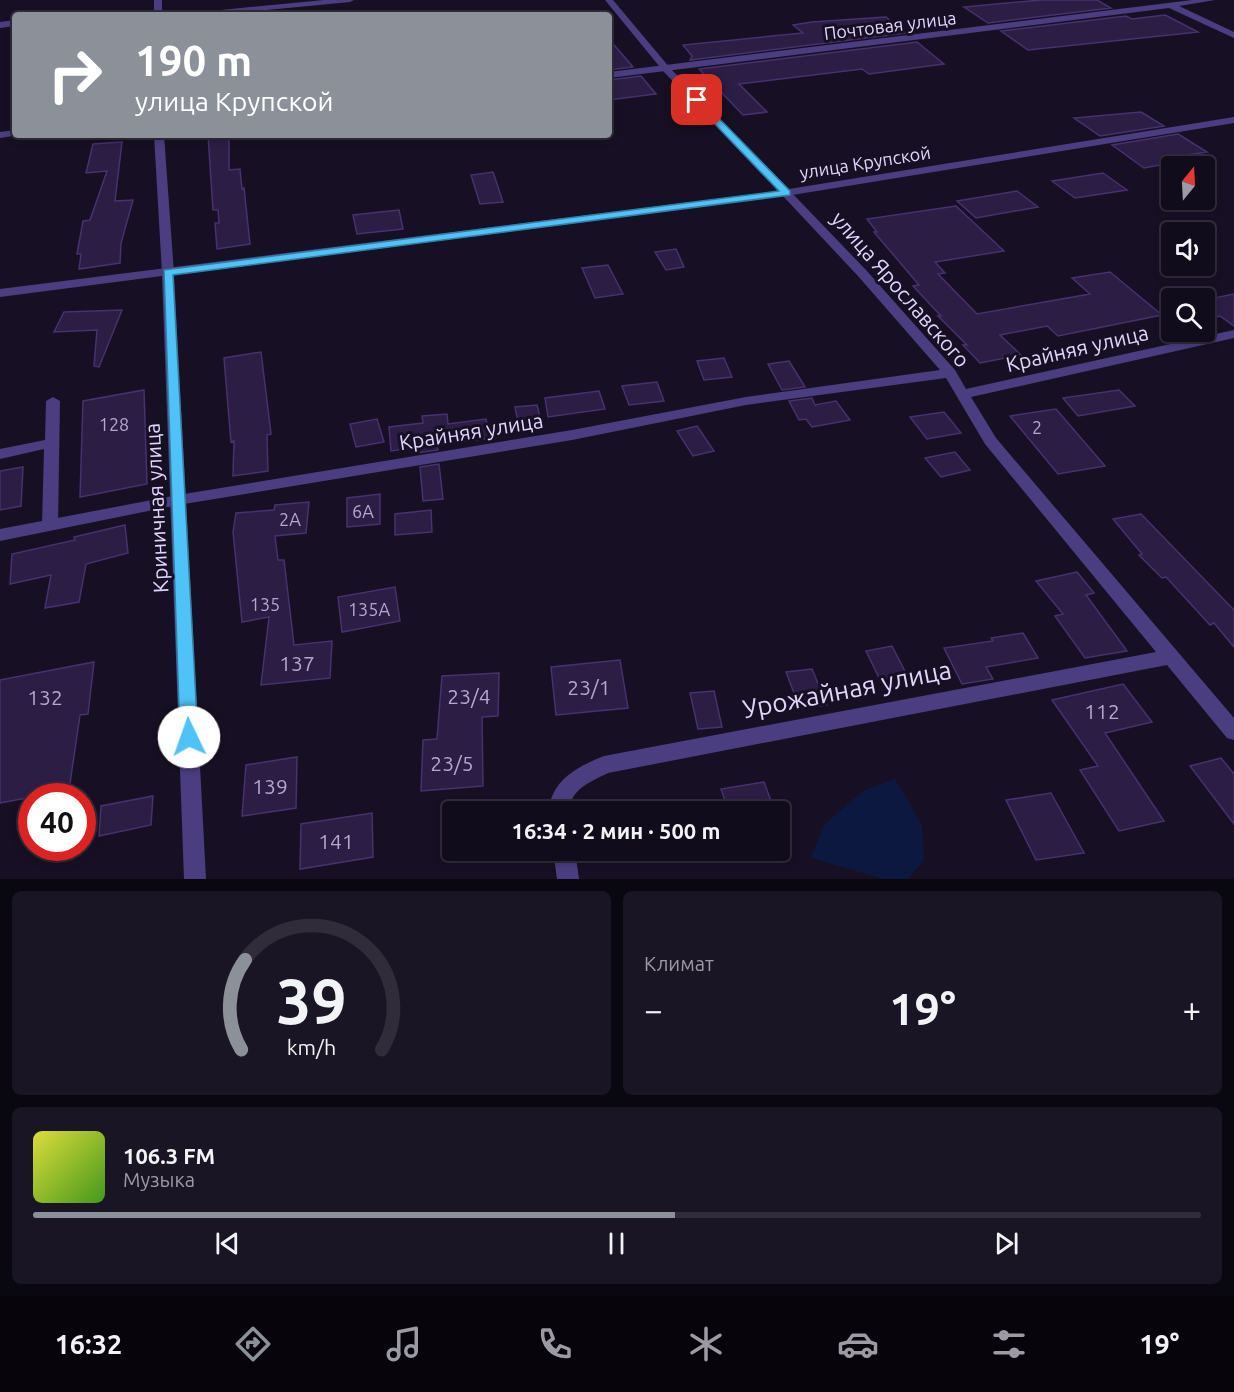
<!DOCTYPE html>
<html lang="ru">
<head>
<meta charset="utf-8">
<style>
  :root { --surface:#110c1b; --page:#1a1524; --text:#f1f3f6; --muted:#9c9ba3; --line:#302c3a; --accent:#8c9099 }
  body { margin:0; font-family:Ubuntu,sans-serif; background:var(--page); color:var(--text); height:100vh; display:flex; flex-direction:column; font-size:22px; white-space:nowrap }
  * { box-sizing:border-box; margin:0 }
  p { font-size:20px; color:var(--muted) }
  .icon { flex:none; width:33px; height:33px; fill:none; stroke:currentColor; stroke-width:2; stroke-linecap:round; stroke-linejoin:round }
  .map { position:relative; height:879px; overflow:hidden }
  .sheet { display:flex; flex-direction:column; gap:12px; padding:12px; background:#09070f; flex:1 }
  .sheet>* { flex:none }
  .hud { position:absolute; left:12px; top:12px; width:600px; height:126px; border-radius:6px; box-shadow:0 3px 9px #0003,0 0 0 2px var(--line); background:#8c9099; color:#fff; overflow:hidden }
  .needle { width:39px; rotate:18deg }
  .tools { position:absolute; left:1161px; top:156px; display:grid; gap:12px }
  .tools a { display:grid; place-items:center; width:54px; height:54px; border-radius:6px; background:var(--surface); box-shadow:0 3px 9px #0003,0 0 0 2px var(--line); font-size:30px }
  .speed { position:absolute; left:18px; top:783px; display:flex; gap:12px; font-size:30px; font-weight:700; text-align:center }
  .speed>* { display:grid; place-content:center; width:78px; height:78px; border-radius:50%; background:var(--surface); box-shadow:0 3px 9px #0003,0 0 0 2px var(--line); line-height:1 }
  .speed .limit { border:9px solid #d22; background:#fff; color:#111 }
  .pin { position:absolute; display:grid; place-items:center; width:51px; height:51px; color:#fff; margin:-26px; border-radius:12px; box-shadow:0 3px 9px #0006 }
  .me { position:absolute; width:66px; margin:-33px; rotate:357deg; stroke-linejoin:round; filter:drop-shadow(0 0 4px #0008) }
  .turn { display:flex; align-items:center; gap:21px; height:126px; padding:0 24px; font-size:27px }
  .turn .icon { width:78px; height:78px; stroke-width:2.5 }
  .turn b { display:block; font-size:42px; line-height:51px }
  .big { font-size:45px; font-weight:700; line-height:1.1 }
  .sheet .tile { flex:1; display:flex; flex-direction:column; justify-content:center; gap:9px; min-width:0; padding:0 21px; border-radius:9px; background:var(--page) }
  .sheet .dial { align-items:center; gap:0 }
  .dial svg { height:156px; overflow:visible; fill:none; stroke:var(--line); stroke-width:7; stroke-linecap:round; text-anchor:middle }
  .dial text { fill:var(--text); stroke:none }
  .song { display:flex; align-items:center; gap:18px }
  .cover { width:72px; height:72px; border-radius:9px; background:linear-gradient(135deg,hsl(60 70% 55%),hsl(100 70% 35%)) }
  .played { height:6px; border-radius:3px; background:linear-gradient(90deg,var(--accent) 55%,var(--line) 55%) }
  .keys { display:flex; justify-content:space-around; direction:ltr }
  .heat { display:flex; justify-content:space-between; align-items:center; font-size:33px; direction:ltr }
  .sheet .tiles { flex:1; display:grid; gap:12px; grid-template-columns:1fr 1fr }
  .tile:last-child { grid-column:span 2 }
  .trip { position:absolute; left:442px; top:801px; width:348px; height:60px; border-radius:6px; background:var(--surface); box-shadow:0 3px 9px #0003,0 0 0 2px var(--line); font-weight:700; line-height:60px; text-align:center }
  .tab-bar { display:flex; height:96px; justify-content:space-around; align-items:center; background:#07050b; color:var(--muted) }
  .tab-bar .icon { width:42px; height:42px }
  .tab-bar .selected { color:var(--accent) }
  .tab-bar b { font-size:27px; color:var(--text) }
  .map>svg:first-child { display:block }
  .water { fill:#0d1840 }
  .building { fill:#2b1d44; stroke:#47316e; stroke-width:1.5 }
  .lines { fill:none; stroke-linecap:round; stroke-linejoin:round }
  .service { fill:#4b3e80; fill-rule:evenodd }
  .minor { fill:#4b3e80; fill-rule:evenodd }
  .tertiary { fill:#4b3e80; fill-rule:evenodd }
  .route { fill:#4fc3f7; stroke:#337fa1; stroke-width:1.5 }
  .labels { text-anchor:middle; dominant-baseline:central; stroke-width:6; stroke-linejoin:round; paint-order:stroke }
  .far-street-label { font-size:18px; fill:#e0d6fc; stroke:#171024 }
  .number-label { font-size:18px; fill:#b3a8ce }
  .street-label { font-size:21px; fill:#e0d6fc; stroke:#171024 }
  .near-number-label { font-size:21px; fill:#b3a8ce }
  .near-street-label { font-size:26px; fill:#e0d6fc; stroke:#171024 }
</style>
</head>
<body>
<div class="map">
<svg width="1234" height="879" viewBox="0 0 1234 879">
  <rect width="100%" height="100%" fill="#171024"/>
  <path class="water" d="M895,779l27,46 2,35 -16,19h-24l-73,-21 13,-33 39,-34z"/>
  <path class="building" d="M1041,0h56l14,8 -123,15 -24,-16z
    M1165,15l33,17 -170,18 -27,-19 125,-15 6,3z
    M886,17l20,16 -216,27 2,-4 -9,-11 120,-12 -10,-8 19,-3z
    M609,39l24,28 -24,3z
    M917,42l27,22 -75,10 -7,-5 -123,15 28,28 -24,3 -44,-46z
    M641,76l15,18 -47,6v-20z
    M1141,112l23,14 -64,10 -26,-18z
    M1178,134l29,18 -21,3 6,4 -48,9 -32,-23z
    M208,135h21v35l11,-1 2,20 2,-1 6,56 -33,5 -2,-26h4l-1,-13h-5z
    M122,142l-7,59 18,-1 -12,43 -1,20 -41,6 2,-15h-4l6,-33 7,-1 17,-49 -21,2 7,-29z
    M493,172l10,30 -23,2 -9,-29z
    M1103,173l24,17 -52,8 -23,-17z
    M1017,191l21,16 -62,11 -19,-17z
    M956,206l48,45 -69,11 10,11 -7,1 39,40 113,-20 -18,-16 38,-6 52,43 -104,21 -11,-10 -47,9 21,20 -41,8 -17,-18h4l-29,-29h3l-28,-30 6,-1 -45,-53h3l-10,-13z
    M399,210l4,19 -46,5 -4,-19z
    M676,249l8,18 -18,3 -11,-18z
    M608,265l15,29 -28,4 -13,-30z
    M1234,294v32l-14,-10 -16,3v-19z
    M122,310l-23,57 -5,-1 3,-36 -43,2 10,-20z
    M261,352l10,82 -4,1 1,36 -35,5 1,-35 -3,1 -7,-84z
    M724,358l8,19 -28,3 -7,-19z
    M789,361l16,26 -23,3 -14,-26z
    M657,382l7,19 -35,4 -7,-19z
    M144,390l3,94 -67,13 3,-96z
    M1119,390l16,16 -57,10 -15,-18z
    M599,391l6,18 -57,8 -3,-19z
    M812,398l3,7 21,-4 14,19 -38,7 -6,-8 -7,1 -10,-19z
    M537,405l5,20 -23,2 -4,-20z
    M1056,409l49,57 -47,8 -48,-58z
    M944,412l17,21 -34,6 -17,-22z
    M447,414l1,10 38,-5 4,19 -53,7 1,5 -20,3v-6l-27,4 -2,-24 34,-4 -1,-7z
    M377,419l7,23 -28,5 -6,-23z
    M697,426l17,25 -21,5 -16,-25z
    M955,452l15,18 -29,7 -16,-19z
    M439,464l4,35 -20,2 -3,-34z
    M23,467l-2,39 -21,4v-39z
    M380,494v30l-33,3v-29z
    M309,502l-3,31 -31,3 3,24h6l10,85 38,-4 -2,37 -69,7 8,-68 -27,5 -9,-90 3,-19 38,-3 1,-5z
    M431,510l1,22 -37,3v-21z
    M1141,514l93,96v37l-20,-24 -4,2 -44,-48 -4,1 -23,-23 3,-1 -29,-35z
    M125,525l3,28 -42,11 -7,38 -34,6 6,-33 -41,9 2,-30 63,-14 -1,-3z
    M1077,572l17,21 -8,2 41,56 -42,7 -30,-42 8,-2 -27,-33z
    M395,587l5,34 -58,11 -4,-35z
    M1023,633l15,25 -52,9 7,12 -31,5 -18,-36 49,-7 -2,-3z
    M892,646l19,37 -27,5 -18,-37z
    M620,660l8,48 -72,7 -5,-48z
    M94,662l-6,52 -8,1 -11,75 -69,13v-123z
    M812,669l15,36 -27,4 -14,-37z
    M499,673l-1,43 -16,1 1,69 -62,5 2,-51 14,-1 5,-63z
    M1123,684l29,38 -47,11 59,88 -45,10 -39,-61 18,-4 -46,-66z
    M714,691l8,36 -24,2 -8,-36z
    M297,757l-1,51 -54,8 4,-51z
    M1221,758l13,16v50l-44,-58z
    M764,782l11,30h-46l-8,-23z
    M1051,793l33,60 -48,7 -30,-60z
    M153,796l-2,29 -52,11 2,-30z
    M372,813l1,44 -73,12 1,-45z"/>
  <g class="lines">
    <path class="service" d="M53,397l7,4 -2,124 -2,4h-12l-2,-4 2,-76 -44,10v-10l45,-9 1,-39z"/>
    <path class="minor" d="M154,0h8v15h-8z
      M324,0h30l-4,2 -134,13h-30l4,-2z
      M1192,0h23l-36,6 55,26v6l-65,-30 -560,70v-6z
      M15,20v6l-15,2v-6z
      M15,130v5h4l-19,3v-6z
      M154,135h10l10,138 -6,4 -6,-4z
      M786,190l4,1 76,79 89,100 11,19 268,-59v8l-263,59 25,41 238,280v22l-7,-2 -60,-73 -559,108c-18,9 -38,16 -39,39h-20c1,-31 29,-46 55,-56l552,-104 -171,-208 -39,-66 -200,27 -174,35 -394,65 -178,36v-12l178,-34 394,-65 174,-33 194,-27 -82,-94 -76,-81v-4z
      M553,850h22l4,29h-22z"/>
    <path class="tertiary" d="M605,0h8l57,68 119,121 445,-72v6l-448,73 -612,79 32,604h-22l-22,-603 -162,21v-8l778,-98 -114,-119z"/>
  </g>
  <path class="route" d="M694,99h6l90,92v4l-617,80 25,462 -3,5 -6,2 -7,-2 -2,-5 -16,-467 615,-79 -85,-89z"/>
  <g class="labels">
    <g class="far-street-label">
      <text transform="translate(890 25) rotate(-7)">Почтовая улица</text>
      <text transform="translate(865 162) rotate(-9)">улица Крупской</text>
    </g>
    <g class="number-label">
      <text x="114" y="424">128</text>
      <text x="1037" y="427">2</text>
      <text x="363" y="511">6А</text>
      <text x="290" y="519">2А</text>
      <text x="265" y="604">135</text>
      <text x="369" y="609">135А</text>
    </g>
    <g class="street-label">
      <text transform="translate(901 289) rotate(49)">улица Ярославского</text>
      <text transform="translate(1077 348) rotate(-13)">Крайняя улица</text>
      <text transform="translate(471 431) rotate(-9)">Крайняя улица</text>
      <text transform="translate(156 508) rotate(-93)">Криничная улица</text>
    </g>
    <g class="near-number-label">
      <text x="297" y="663">137</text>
      <text x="589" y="687">23/1</text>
      <text x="469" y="696">23/4</text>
      <text x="45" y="697">132</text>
      <text x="1102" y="711">112</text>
      <text x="452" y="763">23/5</text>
      <text x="270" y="786">139</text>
      <text x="336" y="841">141</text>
    </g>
    <g class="near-street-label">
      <text transform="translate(847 689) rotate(-11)">Урожайная улица</text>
    </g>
  </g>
</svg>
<div class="tools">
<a><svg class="needle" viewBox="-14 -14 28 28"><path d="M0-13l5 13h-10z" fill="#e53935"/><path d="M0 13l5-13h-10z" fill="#9c9ba3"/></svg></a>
<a><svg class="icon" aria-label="sound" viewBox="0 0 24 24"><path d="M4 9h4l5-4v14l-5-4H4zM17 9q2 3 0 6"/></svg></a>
<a><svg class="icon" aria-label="search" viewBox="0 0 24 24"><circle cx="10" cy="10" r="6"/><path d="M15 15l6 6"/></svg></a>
</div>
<div class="speed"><div class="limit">40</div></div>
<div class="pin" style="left:697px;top:100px;background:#d93025"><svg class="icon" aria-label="arrive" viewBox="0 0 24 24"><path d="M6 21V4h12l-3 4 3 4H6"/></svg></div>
<svg class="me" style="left:189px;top:737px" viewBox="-20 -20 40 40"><circle r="19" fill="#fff"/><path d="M0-13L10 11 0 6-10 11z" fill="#4fc3f7"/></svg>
<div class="trip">16:34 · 2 мин · 500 m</div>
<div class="hud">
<div class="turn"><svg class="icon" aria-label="right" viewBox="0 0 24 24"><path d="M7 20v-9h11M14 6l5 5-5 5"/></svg><div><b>190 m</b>улица Крупской</div></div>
</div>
</div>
<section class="sheet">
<div class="tiles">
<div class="tile dial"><svg viewBox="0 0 100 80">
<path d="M14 69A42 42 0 1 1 86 69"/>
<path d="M14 69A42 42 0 0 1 16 23" stroke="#8c9099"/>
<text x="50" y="56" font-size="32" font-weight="700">39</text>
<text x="50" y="72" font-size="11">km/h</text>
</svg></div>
<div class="tile"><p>Климат</p>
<div class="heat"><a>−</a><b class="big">19°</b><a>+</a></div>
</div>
<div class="tile">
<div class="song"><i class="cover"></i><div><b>106.3 FM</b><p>Музыка</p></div></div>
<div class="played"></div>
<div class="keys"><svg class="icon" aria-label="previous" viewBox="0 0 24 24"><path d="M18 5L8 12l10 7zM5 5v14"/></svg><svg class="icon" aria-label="pause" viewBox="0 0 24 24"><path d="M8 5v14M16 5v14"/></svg><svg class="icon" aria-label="next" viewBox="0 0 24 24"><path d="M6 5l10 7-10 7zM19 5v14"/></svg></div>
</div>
</div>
</section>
<nav class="tab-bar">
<b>16:32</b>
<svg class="icon selected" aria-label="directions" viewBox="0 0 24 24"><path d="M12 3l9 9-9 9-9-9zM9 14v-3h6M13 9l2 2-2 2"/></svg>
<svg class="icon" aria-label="music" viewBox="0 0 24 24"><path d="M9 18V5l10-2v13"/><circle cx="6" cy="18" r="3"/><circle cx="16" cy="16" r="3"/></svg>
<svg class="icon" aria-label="phone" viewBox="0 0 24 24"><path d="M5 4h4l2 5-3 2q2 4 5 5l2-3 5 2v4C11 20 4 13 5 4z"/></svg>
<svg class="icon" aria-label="climate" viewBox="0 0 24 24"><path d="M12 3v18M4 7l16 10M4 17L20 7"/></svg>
<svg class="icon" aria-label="car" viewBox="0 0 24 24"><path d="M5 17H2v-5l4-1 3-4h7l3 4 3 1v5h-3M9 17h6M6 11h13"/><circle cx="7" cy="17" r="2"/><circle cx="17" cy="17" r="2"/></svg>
<svg class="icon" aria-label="filters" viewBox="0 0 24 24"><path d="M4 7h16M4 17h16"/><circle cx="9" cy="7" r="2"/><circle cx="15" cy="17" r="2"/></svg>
<b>19°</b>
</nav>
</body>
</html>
